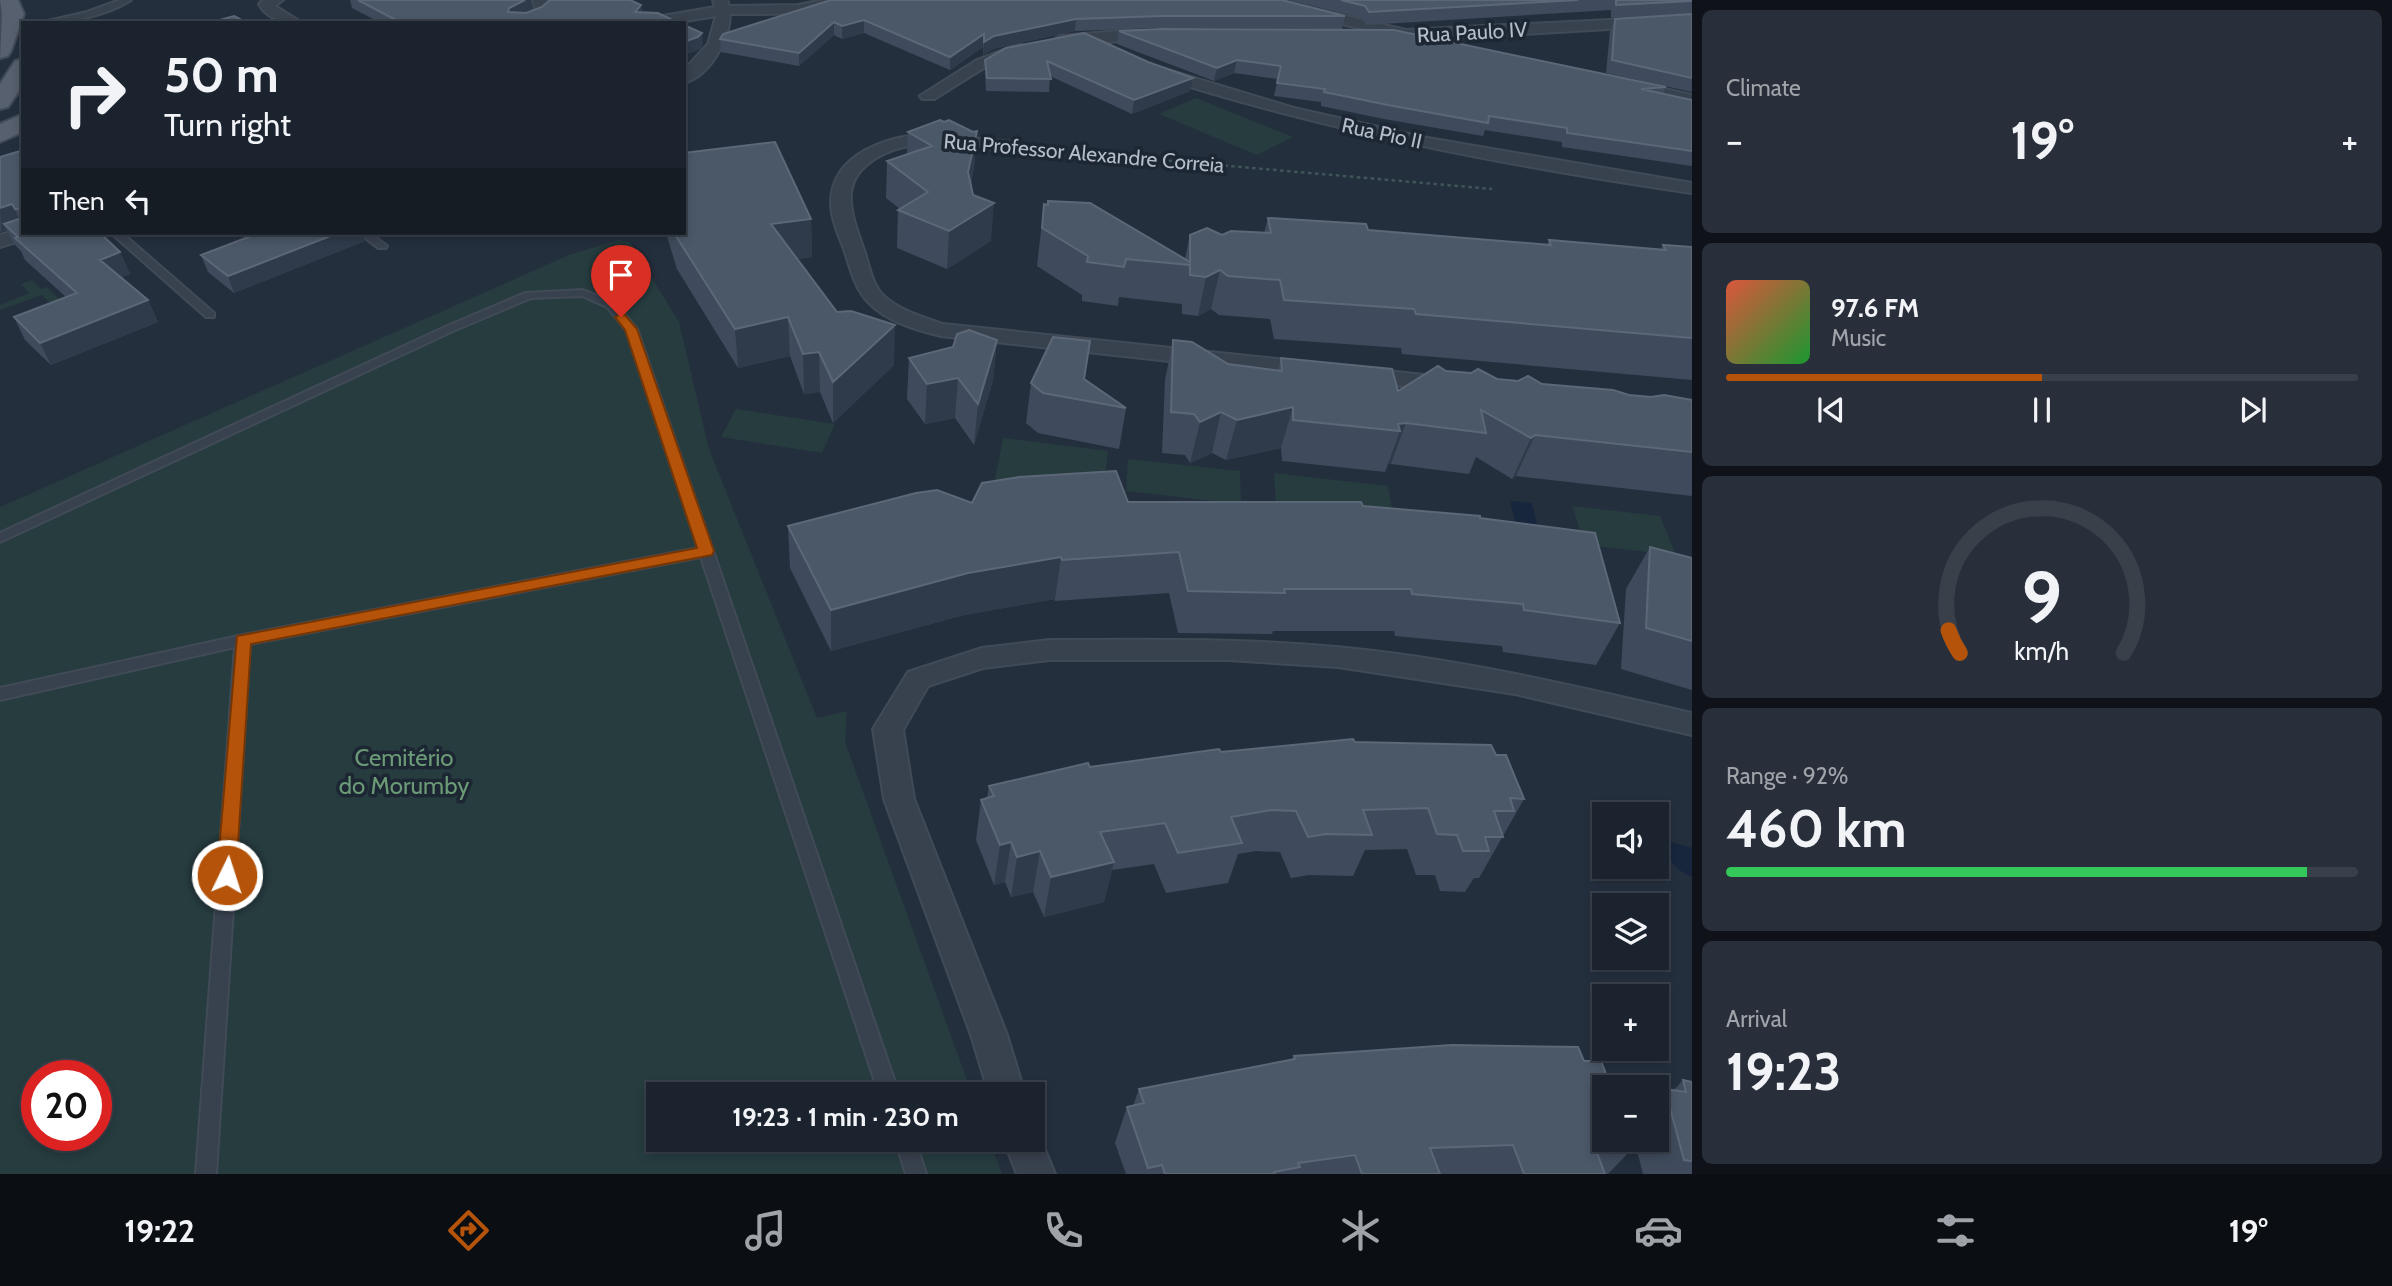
<!DOCTYPE html>
<html lang="en">
<head>
<meta charset="utf-8">
<style>
  :root { --surface:#1b232e; --page:#282f3a; --text:#f1f3f6; --muted:#a0a4aa; --line:#39404a; --accent:#b45309 }
  body { margin:0; font-family:Cabin,sans-serif; background:var(--page); color:var(--text); height:100vh; display:flex; flex-direction:column; font-size:26px; white-space:nowrap }
  * { box-sizing:border-box; margin:0 }
  p { font-size:23px; color:var(--muted) }
  .icon { flex:none; width:38px; height:38px; fill:none; stroke:currentColor; stroke-width:2; stroke-linecap:round; stroke-linejoin:round }
  .map { position:relative; flex:1; overflow:hidden }
  .side { display:flex; flex-direction:column; gap:10px; padding:10px; background:#0f1319; width:700px }
  .side>* { flex:none }
  .hud { position:absolute; left:21px; top:21px; width:665px; height:214px; border-radius:0px; box-shadow:0 4px 10px #0003,0 0 0 2px var(--line); background:#1b232e; color:var(--text); overflow:hidden }
  .fabs { position:absolute; left:1592px; top:802px; display:grid; gap:14px }
  .fabs a { display:grid; place-items:center; width:77px; height:77px; border-radius:0px; background:var(--surface); box-shadow:0 4px 10px #0003,0 0 0 2px var(--line); font-size:35px }
  .speed { position:absolute; left:21px; top:1060px; display:flex; gap:14px; font-size:35px; font-weight:700; text-align:center }
  .speed>* { display:grid; place-content:center; width:91px; height:91px; border-radius:50%; background:var(--surface); box-shadow:0 4px 10px #0003,0 0 0 2px var(--line); line-height:1 }
  .speed .limit { border:10px solid #d22; background:#fff; color:#111 }
  .pin { position:absolute; display:grid; place-items:center; width:60px; height:60px; color:#fff; margin:-72px -30px; border-radius:50% 50% 50% 0; rotate:-45deg; box-shadow:0 0 7px #0007 }
  .pin .icon { rotate:45deg }
  .me { position:absolute; width:77px; margin:-38px; rotate:4deg; stroke-linejoin:round; filter:drop-shadow(0 0 5px #0008) }
  .turn { display:flex; align-items:center; gap:24px; height:147px; padding:0 28px; font-size:32px }
  .turn .icon { width:91px; height:91px; stroke-width:2.5 }
  .turn b { display:block; font-size:49px; line-height:60px }
  .then { display:flex; align-items:center; height:66px; padding:0 28px; background:#0003; gap:14px; font-size:26px }
  .big { font-size:52px; font-weight:700; line-height:1.1 }
  .side .widget { flex:1; display:flex; flex-direction:column; justify-content:center; gap:10px; min-width:0; padding:0 24px; border-radius:10px; background:var(--page) }
  .side .dial { align-items:center; gap:0 }
  .dial svg { height:182px; overflow:visible; fill:none; stroke:var(--line); stroke-width:7; stroke-linecap:round; text-anchor:middle }
  .dial text { fill:var(--text); stroke:none }
  .song { display:flex; align-items:center; gap:21px }
  .cover { width:84px; height:84px; border-radius:10px; background:linear-gradient(135deg,hsl(10 70% 55%),hsl(130 70% 35%)) }
  .played { height:7px; border-radius:4px; background:linear-gradient(90deg,var(--accent) 50%,var(--line) 50%) }
  .keys { display:flex; justify-content:space-around; direction:ltr }
  .heat { display:flex; justify-content:space-between; align-items:center; font-size:38px; direction:ltr }
  .charge { height:10px; border-radius:5px; background:linear-gradient(90deg,#34c759 92%,var(--line) 0) }
  .trip { position:absolute; left:646px; top:1082px; width:399px; height:70px; border-radius:0px; background:var(--surface); box-shadow:0 4px 10px #0003,0 0 0 2px var(--line); font-weight:700; line-height:70px; text-align:center }
  .dock { display:flex; height:112px; justify-content:space-around; align-items:center; background:#0b0e12; color:var(--muted) }
  .dock .icon { width:49px; height:49px }
  .dock .selected { color:var(--accent) }
  .dock b { font-size:32px; color:var(--text) }
  main { display:flex; flex:1; min-height:0 }
  .map>svg:first-child { display:block }
  .green { fill:#263c3f; fill-rule:evenodd }
  .water { fill:#17263c }
  .lines { fill:none; stroke-linecap:round; stroke-linejoin:round }
  .service-casing { stroke:#414a57; stroke-width:4 }
  .minor-casing { stroke:#414a57; stroke-width:4 }
  .primary-casing { stroke:#414a57; stroke-width:4 }
  .path { stroke:#3f5557; stroke-width:2.5; stroke-dasharray:3.5 3.5; stroke-linecap:butt }
  .service { fill:#38414e; fill-rule:evenodd }
  .minor { fill:#38414e; fill-rule:evenodd }
  .primary { fill:#56606e; fill-rule:evenodd }
  .wall { fill:#3f4b5c }
  .shaded-wall { fill:#2f3b4b }
  .building { fill:#4b5868; stroke:#5c6777; stroke-width:2 }
  .route { fill:#b45309; stroke:#753606; stroke-width:2 }
  .labels { text-anchor:middle; dominant-baseline:central; stroke-width:7; stroke-linejoin:round; paint-order:stroke }
  .far-street-label { font-size:21px; fill:#b4bcc9; stroke:#1d2633 }
  .park-label { font-size:24px; fill:#6b9a76; stroke:#1d2633 }
</style>
</head>
<body>
<main>
<div class="map">
<svg width="1692" height="1174" viewBox="0 0 1692 1174">
  <rect width="100%" height="100%" fill="#242f3e"/>
  <path class="green" d="M1196,98l97,39 -36,18 -98,-41z
    M618,240l12,2 49,80 30,127 108,269 30,-7 -2,31 127,352h-314v45h331l13,35h-1002v-667l569,-252zM37,1076h59v60h-59z
    M32,280l9,9 6,-2 16,16 -9,4 -12,-12 -42,15v-5l29,-12 -8,-9z
    M736,409l99,15 -13,29 -101,-16z
    M1003,438l105,13 -5,42 -108,-14z
    M1128,459l112,12 1,33 -115,-13z
    M1274,473l114,13 6,34 -118,-14z
    M1572,506l88,10 16,39 -91,-10z"/>
  <path class="water" d="M1510,501l22,2 6,25 -22,-3z
    M1665,840l27,8v29c-17,-7 -26,-18 -27,-37z"/>
  <g class="lines">
    <defs>
      <path id="service" d="M120,0h11c-25,16 -62,23 -92,23l48,-11z
        M111,233h11l92,80v4h-8z
        M359,233h11l17,13 -1,2h-8z
        M583,290l32,13 22,26 262,765h-20l-178,-537 -451,87 -34,530h-20l39,-527 -235,53v-12l243,-53 455,-87 -72,-218 -19,-23 -25,-11 -51,2 -78,33 -453,211v-9l445,-206 80,-34z
        M895,1139h20l11,35h-20z"/>
      <path id="minor" d="M283,0l-8,6 27,17c-16,0 -35,-3 -43,-19l4,-4z
        M533,0h14l4,10c-10,14 -24,13 -39,13l24,-12z
        M713,0h14l2,6 69,-1 25,-5h29c-19,16 -95,14 -122,14 0,25 -20,62 -46,69v-13l24,-26 8,-28 -43,7h-35l7,-4 70,-12z
        M1251,0h25l130,30 286,-14v8l-218,13 -88,2 -5,-1 -1,-5 -127,-30z
        M1118,31h37l7,4c-6,5 -86,9 -102,11l-8,-5 8,-5z
        M1019,44l5,2 3,3 -3,3 -37,14 -53,33h-12l-2,-3 57,-36z
        M1158,67l136,41 128,29 270,46v10c-183,-27 -363,-61 -540,-118l-2,-3z
        M1629,81l63,14v10l-69,-16 -2,-3 2,-3z
        M928,134l85,8 9,5 -9,5c-40,-4 -89,-17 -127,1 -52,24 -35,59 -21,100 4,13 7,29 16,40 16,17 41,24 62,31l372,39 8,2 3,5 -3,5 -8,2 -374,-41c-25,-6 -55,-15 -73,-34 -14,-15 -18,-35 -24,-53 -6,-15 -13,-31 -13,-47 1,-49 58,-66 97,-68z
        M23,228v5h10l-2,4 -31,10v-12z
        M1360,368l91,10 8,2 3,5 -3,5 -8,2 -99,-12 -3,-5 3,-5z
        M1049,640c96,0 192,-2 287,7 121,11 239,39 356,66v22l-177,-41 -177,-27 -109,-7h-180l-66,8 -55,18 -25,44 11,69 93,236 18,59h-36l-18,-59 -87,-236 -11,-70 35,-57 74,-24z
        M1032,1125l3,1 20,48h-38l-14,-35h29z"/>
      <path id="primary" d="M0,0h18l6,14 -13,37 -3,5 -8,2 2,-44z
        M23,59v26l-15,22 -8,2v-25l15,-23z
        M23,114v18l-23,10v-18z"/>
    </defs>
    <use href="#service" class="service-casing"/>
    <use href="#minor" class="minor-casing"/>
    <use href="#primary" class="primary-casing"/>
    <path class="path" d="M1036,149l456,40"/>
    <use href="#service" class="service"/>
    <use href="#minor" class="minor"/>
    <use href="#primary" class="primary"/>
  </g>
  <path class="wall" d="M350,0h181l2,10 -5,2 14,-5 7,-7h81l11,5 1,7 37,11h-298l-29,-15z
    M831,0l514,16 -3,13 -183,-1 -84,3 -82,18 -10,6v-8l-33,23 -86,-37 -22,6 -8,-4 -35,31 -78,-14 -1,-13z
    M1287,0h405v14l-81,4v-8l-245,15 -4,-7z
    M1692,14v78l-86,-19 4,-42 5,-12z
    M1119,31l547,56 -3,7 29,6v66l-130,-19v-5l-77,-12 -2,6 -99,-17 -63,-13v-4l-47,-6 4,-17 -44,-6 -20,8 -97,-37z
    M1006,48l184,43 -58,23 -82,-38 -1,16 -63,-1 -1,-18v-13z
    M944,122l29,10 4,-1 -3,36 -3,17 2,11 18,46 -44,28 -50,-21 1,-38 2,-1 -14,-11 1,-37 20,-7 1,-22z
    M23,150v83l97,19 10,22 -9,3 27,23 10,22 -107,43 -26,-25 -11,-23 52,-20 -41,-37 -4,-9 -6,-6 -8,-15 -6,2 -1,-1v-74z
    M1044,204l141,55 5,-24 74,-2 4,-15 100,12 179,15 2,-5 112,9 2,-4 29,2v133l-290,-26 -1,-6 -127,-9 -4,-20 -51,-4 -8,-6 -13,7 -16,-2v-10l-63,-7 -1,9 -36,-5v-6l-45,-29z
    M811,219l1,38 -15,2 40,53 57,53 -61,58 -13,-31 -16,2 -14,-38 -52,12 -61,-99 -11,-36h18z
    M248,233h115l2,8 -131,52 -26,-21 -7,-17 50,-20z
    M997,340l-4,40 -19,65 -19,-27 -30,6 -18,-25 2,-41z
    M1173,340l55,24 50,6 3,-12 117,33 48,-20 51,8 132,16 63,5v96l-176,-20 -4,3 -36,-22 -7,17 -78,-10h-3l-3,8 -103,-11 -1,-13 -55,12 -14,-7 -22,10 -5,-8 -23,-2 3,-73z
    M1084,379l42,29 -7,41 -81,-16 -12,-10 5,-40z
    M1128,502l235,4 117,12 140,105 -24,42 -93,-13 -1,-6 -107,-10 -1,-5h-121l-1,3 -94,-1 -9,-40 -114,8v-2l-91,16 -133,36 -41,-83 -2,-42 184,-23z
    M1650,547l42,11v132l-71,-21 5,-80z
    M1355,742l141,13 28,44 -45,79h-5l-9,14 -25,-1 -5,-16h-19l-9,-26 -42,1 -12,26 -44,-1 -18,3 -11,-26 -24,-1 -18,3 -10,29 -62,10 -12,-29 -42,6 -8,32 -60,15 -11,-25 -22,5 -6,-15 -11,3 -18,-45 5,-40 6,-2 2,-12 101,-19 131,-15z
    M1294,1056l290,5 51,85 -27,28h-482l-11,-31 12,-36 6,-1 6,-17 153,-29z
    M1683,1080l9,2v92h-49l-9,-35h23v-42l8,-8 9,1z"/>
  <path class="shaded-wall" d="M525,0h6l2,10 -22,11 -3,-9 1,-4z
    M641,5l1,13 -7,-6z
    M1076,19l-1,12 -82,18 -10,6 1,-13 10,-6z
    M864,20v13l-22,6v-13z
    M834,22v13l-35,31v-13z
    M702,33l1,13 -4,4 -15,5v-13z
    M984,34l-1,13 -33,23v-13z
    M1237,60l-3,13 -20,8 3,-13z
    M1193,78l-3,13 -58,23 2,-14z
    M977,131l-3,36 -9,42 3,-37z
    M994,203l-3,38 -44,28 2,-38z
    M12,204l10,21 -18,-1 3,6 -6,2 -1,-24z
    M811,219l1,38 -39,5 -2,-38z
    M338,233h25l2,8 -131,52 -6,-17z
    M120,252l10,22 -20,7 -10,-21z
    M1220,270l-9,39 -13,7 8,-39z
    M148,300l10,22 -107,43 -11,-22z
    M788,317l2,39 -52,12 -3,-39z
    M895,325l-1,40 -61,58v-41z
    M997,340l-4,40 -19,65 4,-41z
    M819,352l1,40 -16,2 -1,-40z
    M958,378l-3,40 -30,6 2,-40z
    M1293,407l-12,41 -55,12 11,-40z
    M1221,412l-9,41 -22,10 10,-41z
    M1406,423l-15,41h-3l12,-33 -2,-7z
    M1535,435l-19,41 -4,3 19,-41z
    M1061,557l-6,42 -91,16 -133,36v-41l137,-37z
    M1011,842l-6,40 -11,3 6,-40z
    M1040,851l-7,41 -22,5 6,-40z
    M1114,862l-10,40 -60,15 7,-40z"/>
  <path class="building" d="M358,0h167l-16,8 -1,4 18,1 16,-6 8,-7h80l11,5 -6,7 23,1 21,10h-294l11,-3z
    M831,0h451l63,16h-184l-85,3 -82,17 -10,6v-8l-34,23 -86,-37 -22,6 -8,-4 -35,31 -79,-14 3,-5z
    M1341,0h237l-209,12 -4,-6z
    M1616,0h76v1l-76,4z
    M1692,14v64l-80,-18 3,-41z
    M234,16l13,7h-38z
    M684,25l18,8 -4,4 -14,5z
    M1161,29l233,1 272,57 -25,2 51,11v51l-125,-18v-5l-78,-12 -1,7 -100,-18 -64,-13 1,-3 -48,-6 4,-17 -44,-6 -20,8 -98,-37z
    M1084,33l64,29 45,16 -59,22 -87,-39 4,18 -64,-1 -2,-18 21,-12z
    M940,120l4,2 5,-2 24,12 4,-1 -9,41 5,23 21,8 -45,28 -51,-21 30,-18 -41,-31 45,-15 -24,-14z
    M775,142l36,77 -40,5 66,88 14,-1 44,14 -62,57 -14,-30 -16,2 -15,-37 -53,12 -61,-96h10v-80z
    M23,150v59h-8l-3,-5 -12,4v-51z
    M1048,201l42,2 100,59v-27l17,-7 15,7 9,-4 40,2 -3,-15 98,6 2,6 183,15 -2,-5 117,10 -3,-5 29,2v91l-276,-24 -2,-5 -130,-9 -4,-20 -52,-4 -8,-6 -14,7 -16,-2v-10l-64,-6 -2,8 -37,-5 1,-6 -46,-28 2,-24 4,1z
    M23,215v18h77l20,19 -20,8 48,40 -108,43 -26,-26 63,-24 -62,-55 3,-1 -14,-13 18,-6z
    M259,233h79l-110,43 -27,-21z
    M969,330l28,10 -19,64 -20,-26 -31,6 -18,-26 44,-11 4,-13z
    M1053,337l37,4 -6,38 42,29 -83,-15 -12,-10z
    M1173,340l19,2 36,22 54,7 -1,-13 111,11 6,22 40,-25 8,5 25,2 7,-4 19,10 21,2 10,-5 14,8 71,6 16,5 22,2 13,-2 28,5v52l-157,-17 -4,3 -50,-28 5,23 -80,-10 -8,1 2,7 -107,-11v-13l-56,13 -16,-8 -21,10 -6,-8 -23,-2z
    M1116,471l12,31h233l2,4 117,10v2l115,15 25,90 -96,-13 -1,-6 -111,-10 -1,-5h-127l1,4 -97,-2 -9,-39 -117,8 -1,-3 -93,16 -137,37 -43,-84 128,-33 21,-3 35,13 10,-20 37,-6z
    M1650,547l42,11v83l-46,-13z
    M1353,739l2,3 136,3 5,10h10l18,44 -14,-1 4,13h-20l9,26h-18l4,14h-26l-6,-16 -20,-1 -9,-26 -65,2 9,25 -46,-1 -18,3 -12,-26 -25,-1 -40,7 11,26 -64,10 -13,-30 -65,9 14,30 -63,15 -11,-26 -23,6 -6,-15 -11,3 -19,-45 13,-4 -5,-10 99,-23 2,4 129,-18 2,3z
    M1452,1045l126,2 6,14h17l10,26h-6v52h28l2,7 -41,-1 11,29h-81l-11,-29 -83,3 10,26h-78l-7,-19 -57,8 2,4 -26,5 1,2h-110l-3,-9 -14,3 -21,-61 17,-4 -5,-14 156,-30 -1,-3z
    M1683,1080l9,2v79l-8,-1 -19,-71 21,3z"/>
  <path class="route" d="M621,314l4,1 12,14 77,222 -2,4 -461,89 -15,231 -2,6 -7,2 -7,-2 -3,-6 20,-239 460,-88 -72,-218 -10,-13z"/>
  <g class="labels">
    <g class="far-street-label">
      <text transform="translate(1472 32) rotate(-3)">Rua Paulo IV</text>
      <text transform="translate(1382 133) rotate(12)">Rua Pio II</text>
      <text transform="translate(1084 153) rotate(5)">Rua Professor Alexandre Correia</text>
    </g>
    <g class="park-label">
      <text x="404" y="757">Cemitério<tspan x="404" dy="28">do Morumby</tspan></text>
    </g>
  </g>
</svg>
<div class="fabs">
<a><svg class="icon" aria-label="sound" viewBox="0 0 24 24"><path d="M4 9h4l5-4v14l-5-4H4zM17 9q2 3 0 6"/></svg></a>
<a><svg class="icon" aria-label="layers" viewBox="0 0 24 24"><path d="M12 4l9 5-9 5-9-5zM3 14l9 5 9-5"/></svg></a>
<a>+</a>
<a>−</a>
</div>
<div class="speed"><div class="limit">20</div></div>
<div class="pin" style="left:621px;top:317px;background:#d93025"><svg class="icon" aria-label="arrive" viewBox="0 0 24 24"><path d="M6 21V4h12l-3 4 3 4H6"/></svg></div>
<svg class="me" style="left:227px;top:875px" viewBox="-20 -20 40 40"><circle r="17" fill="#b45309" stroke="#fff" stroke-width="3"/><path d="M0-11L8 9 0 5-8 9z" fill="#fff"/></svg>
<div class="trip">19:23 · 1 min · 230 m</div>
<div class="hud">
<div class="turn"><svg class="icon" aria-label="right" viewBox="0 0 24 24"><path d="M7 20v-9h11M14 6l5 5-5 5"/></svg><div><b>50 m</b>Turn right</div></div>
<div class="then">Then<svg class="icon" aria-label="left" viewBox="0 0 24 24"><path d="M17 20v-9H6M10 6l-5 5 5 5"/></svg></div>
</div>
</div>
<section class="side">
<div class="widget"><p>Climate</p>
<div class="heat"><a>−</a><b class="big">19°</b><a>+</a></div>
</div>
<div class="widget">
<div class="song"><i class="cover"></i><div><b>97.6 FM</b><p>Music</p></div></div>
<div class="played"></div>
<div class="keys"><svg class="icon" aria-label="previous" viewBox="0 0 24 24"><path d="M18 5L8 12l10 7zM5 5v14"/></svg><svg class="icon" aria-label="pause" viewBox="0 0 24 24"><path d="M8 5v14M16 5v14"/></svg><svg class="icon" aria-label="next" viewBox="0 0 24 24"><path d="M6 5l10 7-10 7zM19 5v14"/></svg></div>
</div>
<div class="widget dial"><svg viewBox="0 0 100 80">
<path d="M14 69A42 42 0 1 1 86 69"/>
<path d="M14 69A42 42 0 0 1 9 59" stroke="#b45309"/>
<text x="50" y="56" font-size="32" font-weight="700">9</text>
<text x="50" y="72" font-size="11">km/h</text>
</svg></div>
<div class="widget"><p>Range · 92%</p><b class="big">460 km</b><div class="charge"></div></div>
<div class="widget"><p>Arrival</p><b class="big">19:23</b></div>
</section>
</main>
<nav class="dock">
<b>19:22</b>
<svg class="icon selected" aria-label="directions" viewBox="0 0 24 24"><path d="M12 3l9 9-9 9-9-9zM9 14v-3h6M13 9l2 2-2 2"/></svg>
<svg class="icon" aria-label="music" viewBox="0 0 24 24"><path d="M9 18V5l10-2v13"/><circle cx="6" cy="18" r="3"/><circle cx="16" cy="16" r="3"/></svg>
<svg class="icon" aria-label="phone" viewBox="0 0 24 24"><path d="M5 4h4l2 5-3 2q2 4 5 5l2-3 5 2v4C11 20 4 13 5 4z"/></svg>
<svg class="icon" aria-label="climate" viewBox="0 0 24 24"><path d="M12 3v18M4 7l16 10M4 17L20 7"/></svg>
<svg class="icon" aria-label="car" viewBox="0 0 24 24"><path d="M5 17H2v-5l4-1 3-4h7l3 4 3 1v5h-3M9 17h6M6 11h13"/><circle cx="7" cy="17" r="2"/><circle cx="17" cy="17" r="2"/></svg>
<svg class="icon" aria-label="filters" viewBox="0 0 24 24"><path d="M4 7h16M4 17h16"/><circle cx="9" cy="7" r="2"/><circle cx="15" cy="17" r="2"/></svg>
<b>19°</b>
</nav>
</body>
</html>
